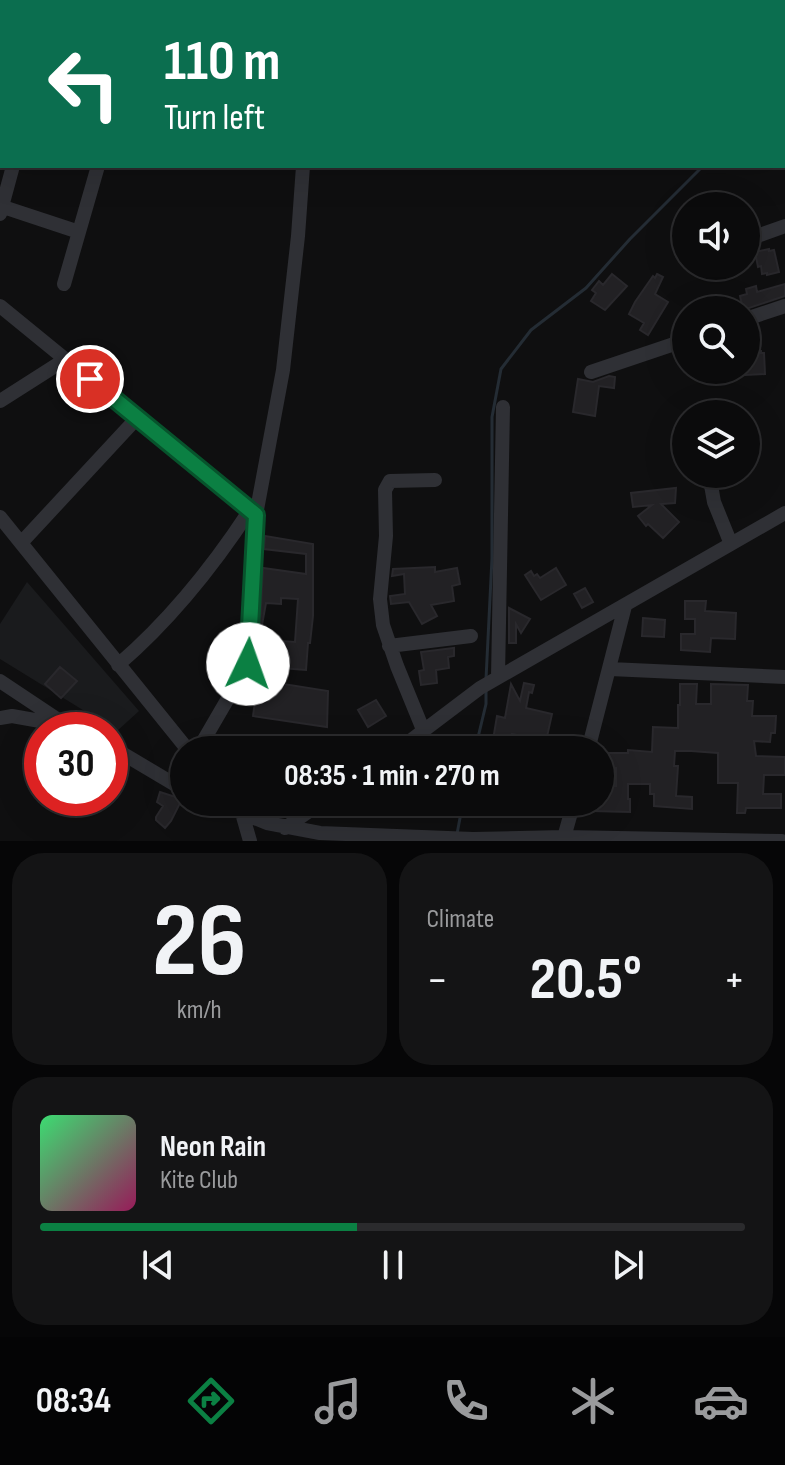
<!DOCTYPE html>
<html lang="en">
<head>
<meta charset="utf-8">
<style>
  :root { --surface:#0b0b0c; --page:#141415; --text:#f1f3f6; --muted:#9a9b9d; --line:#2b2b2d; --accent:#0b8043 }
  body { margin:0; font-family:"Sofia Sans Condensed",sans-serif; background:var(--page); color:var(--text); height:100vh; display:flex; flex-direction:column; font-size:30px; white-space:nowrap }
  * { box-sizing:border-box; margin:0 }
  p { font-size:26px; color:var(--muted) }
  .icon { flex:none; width:44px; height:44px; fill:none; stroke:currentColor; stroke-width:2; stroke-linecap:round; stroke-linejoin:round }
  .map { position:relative; height:841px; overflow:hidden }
  .details { display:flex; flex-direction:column; gap:12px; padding:12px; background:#060607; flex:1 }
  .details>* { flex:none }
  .hud { position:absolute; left:0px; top:0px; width:786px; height:168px; box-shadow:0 8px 32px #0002,0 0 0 2px var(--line); background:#0b6e4f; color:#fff; overflow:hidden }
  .tools { position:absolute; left:672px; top:192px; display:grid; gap:16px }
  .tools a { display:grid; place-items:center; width:88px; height:88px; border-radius:50%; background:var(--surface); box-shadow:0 8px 32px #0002,0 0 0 2px var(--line); font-size:40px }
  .speed { position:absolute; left:24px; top:712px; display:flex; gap:16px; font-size:40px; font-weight:700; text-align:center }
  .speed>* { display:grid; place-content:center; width:104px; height:104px; border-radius:50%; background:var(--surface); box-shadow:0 8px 32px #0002,0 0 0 2px var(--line); line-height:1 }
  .speed .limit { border:12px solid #d22; background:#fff; color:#111 }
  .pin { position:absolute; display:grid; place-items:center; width:68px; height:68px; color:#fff; margin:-34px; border:4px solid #fff; border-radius:50%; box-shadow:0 2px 8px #0007 }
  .me { position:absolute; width:88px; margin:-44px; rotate:3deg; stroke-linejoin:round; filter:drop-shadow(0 0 6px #0008) }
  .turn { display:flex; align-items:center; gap:28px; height:168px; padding:0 32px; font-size:36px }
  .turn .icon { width:104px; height:104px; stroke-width:2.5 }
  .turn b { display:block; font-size:56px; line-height:68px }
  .big { font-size:60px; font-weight:700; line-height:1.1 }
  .details .card { flex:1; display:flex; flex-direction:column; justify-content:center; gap:12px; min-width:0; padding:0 28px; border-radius:32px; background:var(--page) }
  .details .dial { align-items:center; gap:0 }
  .dial b { font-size:104px; line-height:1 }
  .song { display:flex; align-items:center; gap:24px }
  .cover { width:96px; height:96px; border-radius:12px; background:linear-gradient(135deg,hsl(140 70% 55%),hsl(330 70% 35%)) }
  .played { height:8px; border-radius:4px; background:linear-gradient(90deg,var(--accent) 45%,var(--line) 45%) }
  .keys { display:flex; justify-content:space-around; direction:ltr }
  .heat { display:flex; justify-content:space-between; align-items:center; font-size:44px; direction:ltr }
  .details .tiles { flex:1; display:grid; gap:12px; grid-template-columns:1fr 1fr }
  .card:last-child { grid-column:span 2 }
  .trip { position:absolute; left:170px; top:736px; width:444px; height:80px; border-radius:40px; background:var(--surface); box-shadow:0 8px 32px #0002,0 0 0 2px var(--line); font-weight:700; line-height:80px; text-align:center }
  .tab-bar { display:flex; height:128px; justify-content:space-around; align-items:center; background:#040405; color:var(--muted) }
  .tab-bar .icon { width:56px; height:56px }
  .tab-bar .on { color:var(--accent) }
  .tab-bar b { font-size:36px; color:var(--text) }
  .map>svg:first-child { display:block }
  .built { fill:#1a1b1d }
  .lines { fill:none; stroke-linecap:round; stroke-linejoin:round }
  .stream { stroke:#242c34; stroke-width:3 }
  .building { fill:#222124; stroke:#29282c; stroke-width:2 }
  .minor { stroke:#2f3035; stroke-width:14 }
  .route-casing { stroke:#07532c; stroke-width:20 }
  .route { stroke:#0b8043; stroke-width:14 }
</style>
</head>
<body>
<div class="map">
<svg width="785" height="841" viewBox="0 0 785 841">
  <rect width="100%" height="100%" fill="#0f0f10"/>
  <path class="built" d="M27,582l112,129 -22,20 -117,-72v-35z"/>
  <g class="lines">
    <path class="stream" d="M784,85l1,-1
      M486,679l6,-121v-141l9,-48 30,-39 55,-42 44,-49 73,-73
      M475,750l11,-46v-13
      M457,834l6,-32"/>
  </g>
  <path class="building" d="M769,249v2l5,-1 5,22 -12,3v-2l-5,1 -1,-8 -3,1 -3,-15z
    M612,274l15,12 -22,24 -14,-9 5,-8 -4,-3 7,-9 4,4z
    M657,274l6,3 -8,17 13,8 -20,33 -8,-5 4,-7 -15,-9 6,-12 18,-26 2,2z
    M785,284v12l-42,14 -3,-14 7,-2 -1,-5 10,-3 1,6z
    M761,351v2h3l1,21 -19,1v-23z
    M609,376l6,1 -1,11 -15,-2 -4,30 -22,-4 5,-33 15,3z
    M676,488l-1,15 -14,1 18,18 -16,16 -15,-14 -2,2 -8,-10 14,-11 -19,2 -2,-14z
    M265,536l48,8v72l-3,27h-2l-2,27 -39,-3 1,-12 12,1 2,-15 13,1 3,-43 -17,-1v6l-15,-1 -4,22h-2l3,-57 43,6v-20l-42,-5z
    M435,567v5l22,-4 3,16 -8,2 2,15 -23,4 6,11 -15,8 -13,-22 -18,2 -1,-8 15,-2 -1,-20 -12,2 1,-7z
    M556,568l10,17 -25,15 -16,-25 6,-4 3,5 3,-2 3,4z
    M585,588l8,14 -11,6 -8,-14z
    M685,601h21l-1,10 31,2 -1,26 -24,-1 -1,14 -29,-2v-16h14v-15h-10z
    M509,608l21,11 -9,14 -5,-9v19h-7z
    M643,618l22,2 -1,17 -22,-1z
    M454,648v8l-6,1 1,11 -13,2 1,13 -16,2 -2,-14 5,-1 -3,-18z
    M60,667l17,14 -16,17 -16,-14z
    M258,680l70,11 -1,36 -74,-11z
    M524,683l10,2 -2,8 -3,-1 -3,16 26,6 -6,27 -34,-7 -3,15 -17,-3 5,-30 8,2 6,-34 9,17z
    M680,684h17l-1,20h15v-20l37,1 -1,16h6l-1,15h24l-1,17h-4l-1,9 -16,-1 2,15 29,1v18h-21l-1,19h18v14h-35l-1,5h-8l1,-30h-20v-30l-27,-2h-16l-1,15h4l-2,30 16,1v12l-38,-3v-12h-4v-10h-22v15h2v13l-39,-1 1,-9h8v-16h16v-18h-9l1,-15h20v-3l24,2 1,-25 25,1v-23h2z
    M376,700l10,16 -18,11 -10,-17z
    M160,792l22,7 -11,22 -6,7 -9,-8v-3l7,-11 -6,-4z"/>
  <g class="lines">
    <path class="minor" d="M84,0l7,2
      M59,2v-2
      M143,2l1,-2
      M208,2v-2
      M267,2v-2
      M357,2l1,-2
      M0,86l2,1
      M0,206l79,26
      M0,214l13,-48
      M746,240l39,-14
      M64,284l34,-118
      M0,306l256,209
      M746,319l39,-13
      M591,372l95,-32
      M0,401l66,-42
      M709,474l5,28 17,42
      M0,517l188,233
      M21,543l116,-125
      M389,646l82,-10
      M118,665c50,-43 96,-100 132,-155
      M610,669l175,8
      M498,677l5,-270
      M0,681l63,42
      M0,718l12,-2 62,11 7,3
      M424,732l-27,-66 -14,-41 -3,-26 6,-63 -1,-46 5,-9 45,-1
      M110,746l74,44
      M198,750l50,-86 8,-149 27,-145 15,-134 5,-70
      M398,750l82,-62 305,-175
      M588,750l37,-144
      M211,802l31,11 8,28
      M232,802l10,11 25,10 53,10 153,6 91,-2 218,4
      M285,828l37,-26
      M563,841l11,-39"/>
  </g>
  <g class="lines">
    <defs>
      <path id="route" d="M90,379l166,136 -8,149"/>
    </defs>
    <use href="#route" class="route-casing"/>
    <use href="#route" class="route"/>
  </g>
</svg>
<div class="tools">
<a><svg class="icon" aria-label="sound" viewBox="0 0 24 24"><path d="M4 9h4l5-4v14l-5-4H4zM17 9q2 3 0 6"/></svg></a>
<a><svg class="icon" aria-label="search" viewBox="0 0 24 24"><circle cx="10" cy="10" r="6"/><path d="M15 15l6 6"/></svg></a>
<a><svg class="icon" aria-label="layers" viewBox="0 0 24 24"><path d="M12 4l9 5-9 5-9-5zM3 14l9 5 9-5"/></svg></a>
</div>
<div class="speed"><div class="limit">30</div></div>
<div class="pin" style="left:90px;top:379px;background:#d93025"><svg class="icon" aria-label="arrive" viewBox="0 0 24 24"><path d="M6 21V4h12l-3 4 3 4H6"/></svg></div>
<svg class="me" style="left:248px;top:664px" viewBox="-20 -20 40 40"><circle r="19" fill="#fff"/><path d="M0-13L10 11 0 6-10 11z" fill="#0b8043"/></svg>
<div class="trip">08:35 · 1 min · 270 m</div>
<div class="hud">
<div class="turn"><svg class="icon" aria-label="left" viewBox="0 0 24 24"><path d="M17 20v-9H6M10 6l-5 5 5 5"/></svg><div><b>110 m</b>Turn left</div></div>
</div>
</div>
<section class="details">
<div class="tiles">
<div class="card dial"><b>26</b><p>km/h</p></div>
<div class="card"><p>Climate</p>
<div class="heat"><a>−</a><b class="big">20.5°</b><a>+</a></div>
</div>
<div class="card">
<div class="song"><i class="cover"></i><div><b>Neon Rain</b><p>Kite Club</p></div></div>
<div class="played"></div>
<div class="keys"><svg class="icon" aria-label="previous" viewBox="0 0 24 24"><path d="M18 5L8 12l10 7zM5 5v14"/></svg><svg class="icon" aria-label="pause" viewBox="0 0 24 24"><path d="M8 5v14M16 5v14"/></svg><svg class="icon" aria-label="next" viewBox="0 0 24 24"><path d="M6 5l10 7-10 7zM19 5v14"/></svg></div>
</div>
</div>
</section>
<nav class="tab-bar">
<b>08:34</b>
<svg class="icon on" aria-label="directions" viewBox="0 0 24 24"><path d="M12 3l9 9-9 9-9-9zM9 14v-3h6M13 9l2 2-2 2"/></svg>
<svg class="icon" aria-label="music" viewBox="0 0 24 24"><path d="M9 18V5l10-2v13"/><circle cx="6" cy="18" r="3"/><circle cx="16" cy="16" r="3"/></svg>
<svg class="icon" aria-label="phone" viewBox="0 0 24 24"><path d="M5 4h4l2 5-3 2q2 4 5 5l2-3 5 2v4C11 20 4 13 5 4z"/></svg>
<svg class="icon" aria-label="climate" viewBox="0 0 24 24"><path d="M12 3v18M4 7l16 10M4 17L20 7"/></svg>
<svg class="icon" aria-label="car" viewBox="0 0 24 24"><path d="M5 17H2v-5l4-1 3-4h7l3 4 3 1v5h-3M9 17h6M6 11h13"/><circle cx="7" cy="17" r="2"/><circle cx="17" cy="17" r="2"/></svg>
</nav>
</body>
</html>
